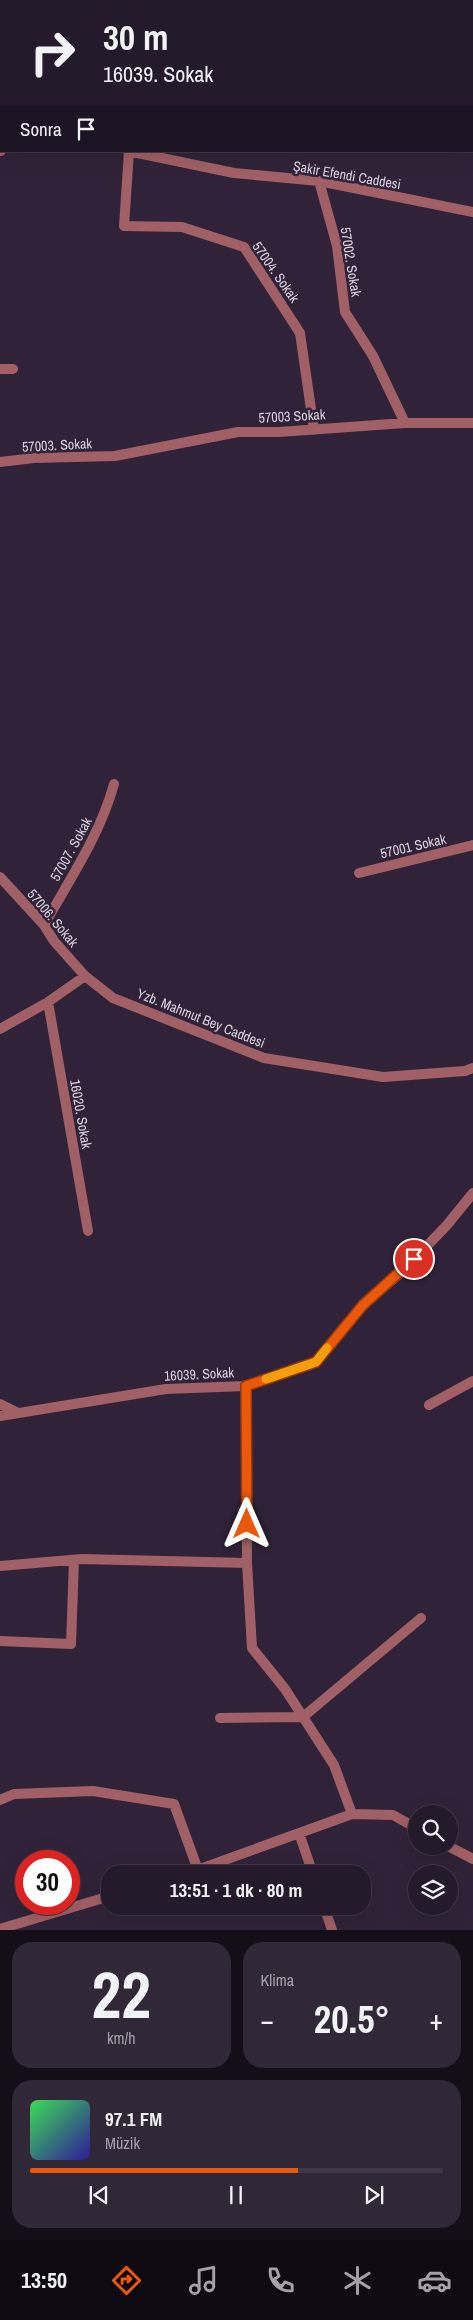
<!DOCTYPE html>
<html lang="tr">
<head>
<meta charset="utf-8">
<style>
  :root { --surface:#241a2b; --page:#302737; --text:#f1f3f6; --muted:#a3a1a9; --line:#413847; --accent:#ea580c }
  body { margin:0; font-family:"Archivo Narrow",sans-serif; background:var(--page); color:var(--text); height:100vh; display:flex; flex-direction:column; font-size:19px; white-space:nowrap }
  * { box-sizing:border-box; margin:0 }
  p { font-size:16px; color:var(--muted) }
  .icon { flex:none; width:28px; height:28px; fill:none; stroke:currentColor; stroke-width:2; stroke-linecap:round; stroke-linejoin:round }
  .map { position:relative; height:1930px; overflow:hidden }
  .side { display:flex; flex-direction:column; gap:12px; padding:12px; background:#140e18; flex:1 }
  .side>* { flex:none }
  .hud { position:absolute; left:0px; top:0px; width:474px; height:152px; box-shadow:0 5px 20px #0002,0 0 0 1px var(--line); background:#241a2b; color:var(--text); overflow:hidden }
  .tools { position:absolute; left:408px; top:1805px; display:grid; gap:10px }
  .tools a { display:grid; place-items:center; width:50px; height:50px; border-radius:50%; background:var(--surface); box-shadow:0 5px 20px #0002,0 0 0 1px var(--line); font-size:25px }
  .speed { position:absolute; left:15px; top:1850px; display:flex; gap:10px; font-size:25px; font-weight:700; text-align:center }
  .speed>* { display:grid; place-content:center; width:65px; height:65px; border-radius:50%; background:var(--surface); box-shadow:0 5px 20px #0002,0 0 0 1px var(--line); line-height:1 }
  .speed .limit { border:8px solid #d22; background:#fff; color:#111 }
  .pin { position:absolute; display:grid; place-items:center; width:42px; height:42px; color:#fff; margin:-21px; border:2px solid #fff; border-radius:50%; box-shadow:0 1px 5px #0007 }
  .me { position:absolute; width:55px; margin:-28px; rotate:0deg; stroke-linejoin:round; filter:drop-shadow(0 0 4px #0008) }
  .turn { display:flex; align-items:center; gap:18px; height:105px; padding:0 20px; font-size:22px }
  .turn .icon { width:65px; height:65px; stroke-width:2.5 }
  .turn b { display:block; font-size:35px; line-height:42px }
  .then { display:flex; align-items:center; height:48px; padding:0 20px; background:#0003; gap:10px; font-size:19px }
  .big { font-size:38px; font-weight:700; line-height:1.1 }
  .side .card { flex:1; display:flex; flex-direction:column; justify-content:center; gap:8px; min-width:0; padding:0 18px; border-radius:20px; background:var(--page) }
  .side .dial { align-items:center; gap:0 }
  .dial b { font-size:65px; line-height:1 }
  .song { display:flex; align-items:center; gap:15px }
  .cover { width:60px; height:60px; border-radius:8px; background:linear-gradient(135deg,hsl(130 70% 55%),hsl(250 70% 35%)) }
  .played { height:5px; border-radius:2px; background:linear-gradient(90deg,var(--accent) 65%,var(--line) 65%) }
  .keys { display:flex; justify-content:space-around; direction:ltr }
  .heat { display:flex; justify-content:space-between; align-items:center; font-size:28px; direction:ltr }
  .side .tiles { flex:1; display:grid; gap:12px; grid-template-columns:1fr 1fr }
  .card:last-child { grid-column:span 2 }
  .trip { position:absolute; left:101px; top:1865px; width:270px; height:50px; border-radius:20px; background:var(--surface); box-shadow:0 5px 20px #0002,0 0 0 1px var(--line); font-weight:700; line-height:50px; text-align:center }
  .menu { display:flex; height:80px; justify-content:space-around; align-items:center; background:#0e0a11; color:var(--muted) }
  .menu .icon { width:35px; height:35px }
  .menu .selected { color:var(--accent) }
  .menu b { font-size:22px; color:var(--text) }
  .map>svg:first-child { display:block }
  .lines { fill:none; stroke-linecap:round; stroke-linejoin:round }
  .street { stroke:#a16065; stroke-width:10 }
  .route-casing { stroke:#983908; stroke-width:12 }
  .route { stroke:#ea580c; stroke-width:9 }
  .slow { stroke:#f59e0b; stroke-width:9 }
  .labels { text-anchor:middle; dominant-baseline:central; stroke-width:5; stroke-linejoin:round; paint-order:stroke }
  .street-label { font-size:14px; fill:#d9d1df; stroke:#302339 }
</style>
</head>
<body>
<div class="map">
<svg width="473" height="1930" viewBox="0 0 473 1930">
  <rect width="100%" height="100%" fill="#302339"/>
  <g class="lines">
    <path class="street" d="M58,0l4,1
      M468,0l1,1
      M136,1v-1
      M472,15l1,2
      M0,151h1
      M128,151l106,22 85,8 154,31
      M129,151l-5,75 58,1 62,20 56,86 14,97
      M319,181l18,65 8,66 28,44 32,67
      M0,369h13
      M0,462l34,-4 81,-2 123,-24h41l126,-9h68
      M359,873l114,-28
      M0,877l44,48 10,16 31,35 28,22 151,60 119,19 82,-6 8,-3
      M44,925c26,-46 56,-90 70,-141
      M48,1002l40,229
      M0,1029l48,-27 37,-26
      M0,1404l18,9
      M429,1405l44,-24
      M0,1416l166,-27 80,-3 70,-24 47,-57 41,-35 43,-45 26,-32
      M247,1563l5,85 33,41 49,76 18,49
      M0,1566l82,-7 165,4 -1,-177
      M0,1641l71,3 3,-84
      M220,1718l83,-1 118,-99
      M0,1800l14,-6 79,-3 81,13 24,66
      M299,1833l14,41
      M448,1846l25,13
      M186,1874l166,-60 41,1 23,13
      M324,1906l8,24
      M0,1929l110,-33"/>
  </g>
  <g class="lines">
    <defs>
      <path id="route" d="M247,1524l-1,-138 70,-24 47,-57 51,-46"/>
    </defs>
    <use href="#route" class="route-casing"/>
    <use href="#route" class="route"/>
    <path class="slow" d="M266,1379l50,-17 11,-14"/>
  </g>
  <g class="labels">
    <g class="street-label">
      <text transform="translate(347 175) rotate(10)">Şakir Efendi Caddesi</text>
      <text transform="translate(351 262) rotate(81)">57002. Sokak</text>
      <text transform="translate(276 272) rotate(55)">57004. Sokak</text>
      <text transform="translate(292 416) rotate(-3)">57003 Sokak</text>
      <text transform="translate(57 445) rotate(-3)">57003. Sokak</text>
      <text transform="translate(413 846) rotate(-13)">57001 Sokak</text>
      <text transform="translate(71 849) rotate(-61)">57007. Sokak</text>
      <text transform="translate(53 918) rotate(50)">57006. Sokak</text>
      <text transform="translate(201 1018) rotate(22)">Yzb. Mahmut Bey Caddesi</text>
      <text transform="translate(81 1114) rotate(80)">16020. Sokak</text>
      <text transform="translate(199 1374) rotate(-3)">16039. Sokak</text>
    </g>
  </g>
</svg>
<div class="tools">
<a><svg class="icon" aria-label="search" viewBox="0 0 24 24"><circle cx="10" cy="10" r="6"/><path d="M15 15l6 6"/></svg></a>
<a><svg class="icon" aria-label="layers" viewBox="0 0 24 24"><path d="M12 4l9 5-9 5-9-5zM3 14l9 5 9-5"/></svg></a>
</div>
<div class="speed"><div class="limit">30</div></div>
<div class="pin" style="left:414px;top:1259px;background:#d93025"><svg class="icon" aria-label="arrive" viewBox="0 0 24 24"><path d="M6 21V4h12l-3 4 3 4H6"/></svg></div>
<svg class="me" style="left:247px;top:1524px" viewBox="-20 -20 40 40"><path d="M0-17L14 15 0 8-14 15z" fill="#ea580c" stroke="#fff" stroke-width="4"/></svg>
<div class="trip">13:51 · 1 dk · 80 m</div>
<div class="hud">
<div class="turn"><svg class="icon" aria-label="right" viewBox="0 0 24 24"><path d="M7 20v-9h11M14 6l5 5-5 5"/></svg><div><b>30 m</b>16039. Sokak</div></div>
<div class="then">Sonra<svg class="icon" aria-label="arrive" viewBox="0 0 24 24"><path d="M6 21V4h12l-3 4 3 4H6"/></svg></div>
</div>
</div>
<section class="side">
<div class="tiles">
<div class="card dial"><b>22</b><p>km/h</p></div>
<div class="card"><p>Klima</p>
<div class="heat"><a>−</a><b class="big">20.5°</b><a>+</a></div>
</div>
<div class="card">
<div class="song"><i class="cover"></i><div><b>97.1 FM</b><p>Müzik</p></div></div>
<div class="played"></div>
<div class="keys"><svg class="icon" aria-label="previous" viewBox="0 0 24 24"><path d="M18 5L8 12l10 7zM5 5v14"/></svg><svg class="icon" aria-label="pause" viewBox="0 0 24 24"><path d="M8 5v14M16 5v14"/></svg><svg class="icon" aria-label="next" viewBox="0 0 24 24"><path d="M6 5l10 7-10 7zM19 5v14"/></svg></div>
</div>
</div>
</section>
<nav class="menu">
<b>13:50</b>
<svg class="icon selected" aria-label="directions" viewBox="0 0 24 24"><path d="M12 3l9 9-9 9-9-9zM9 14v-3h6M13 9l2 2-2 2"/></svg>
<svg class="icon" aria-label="music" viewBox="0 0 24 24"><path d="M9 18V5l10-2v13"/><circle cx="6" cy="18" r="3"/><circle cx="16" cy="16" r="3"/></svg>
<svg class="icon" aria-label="phone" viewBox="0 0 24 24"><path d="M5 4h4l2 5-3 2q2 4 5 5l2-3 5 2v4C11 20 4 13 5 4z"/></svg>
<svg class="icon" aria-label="climate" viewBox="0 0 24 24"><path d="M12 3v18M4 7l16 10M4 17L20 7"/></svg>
<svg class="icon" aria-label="car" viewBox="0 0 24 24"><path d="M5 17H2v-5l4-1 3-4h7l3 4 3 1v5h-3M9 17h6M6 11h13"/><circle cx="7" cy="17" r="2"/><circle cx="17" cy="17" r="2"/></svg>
</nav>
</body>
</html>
